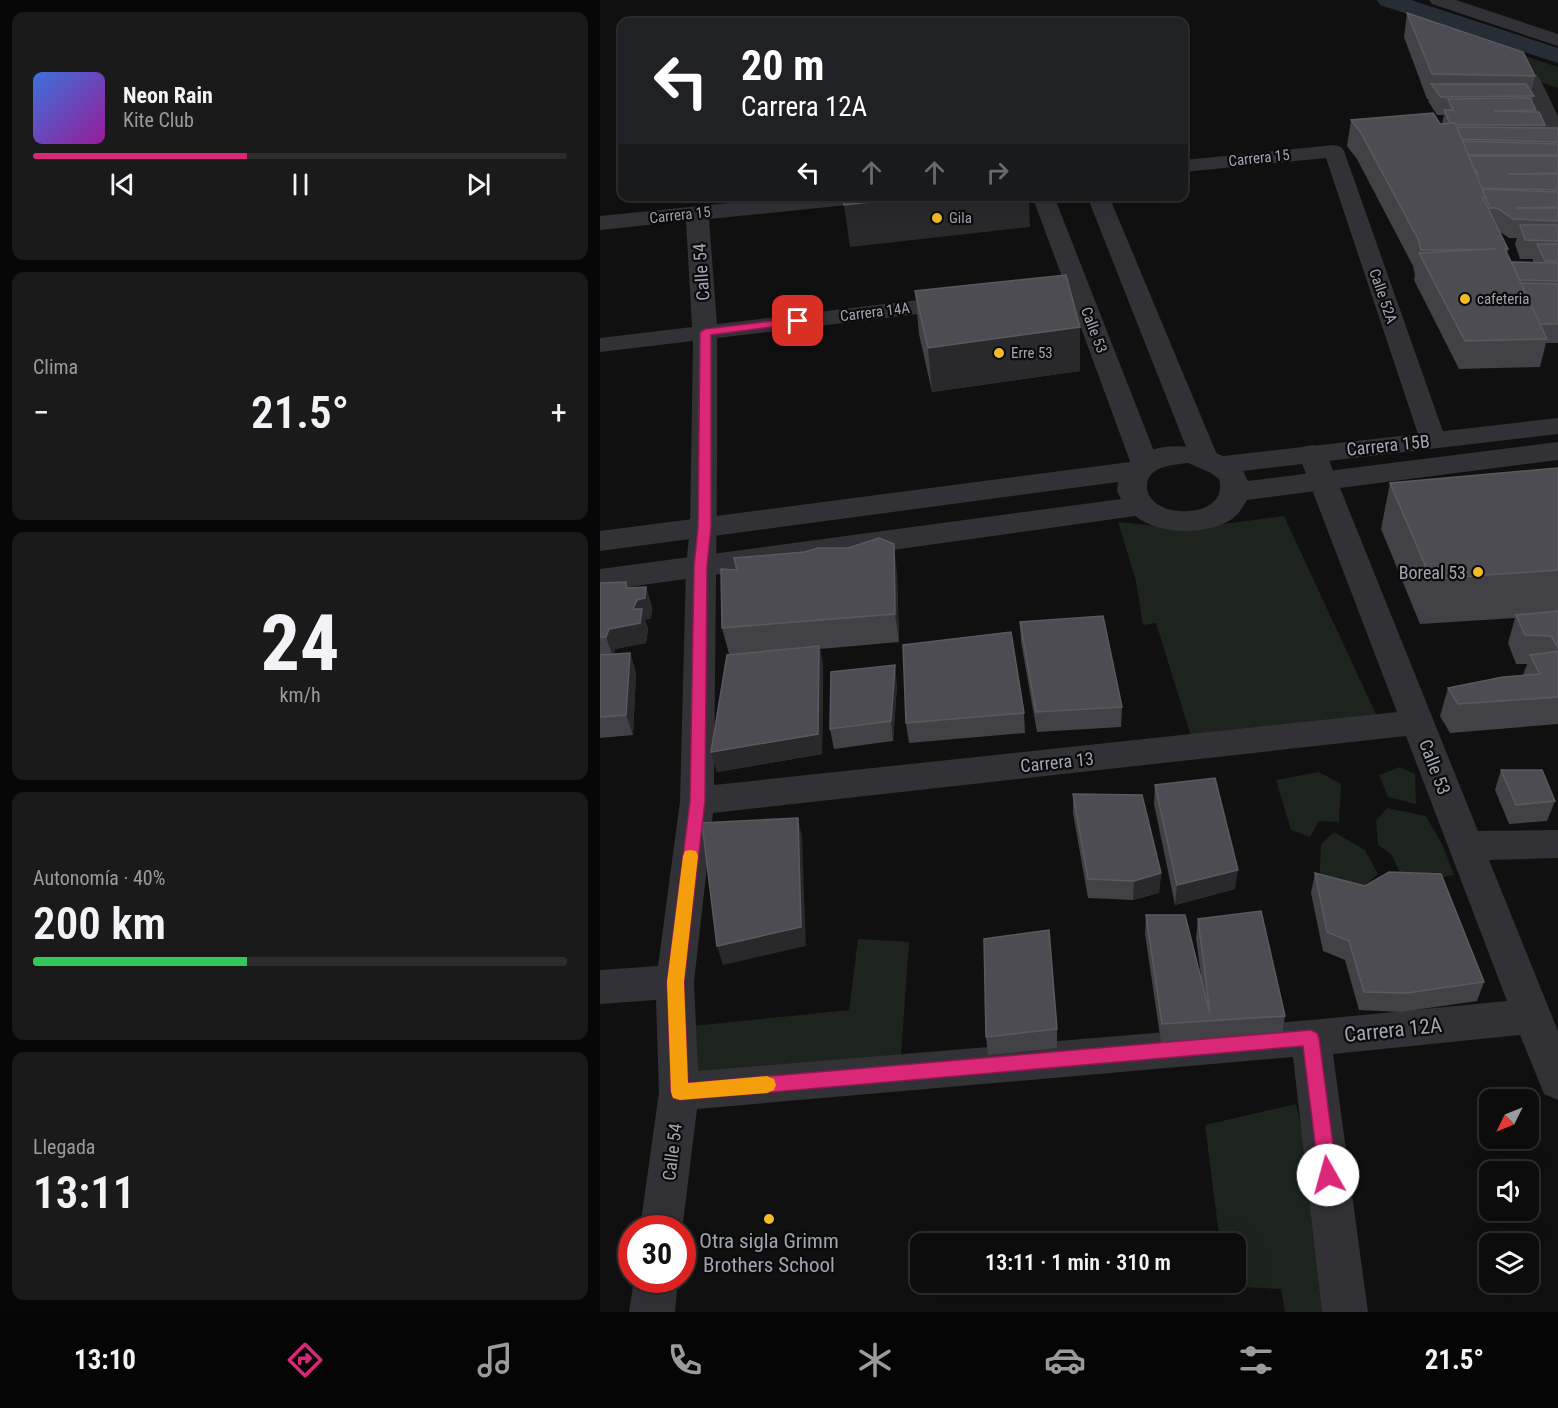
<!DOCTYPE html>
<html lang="es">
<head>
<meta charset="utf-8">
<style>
  :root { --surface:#0c0c0d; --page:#1a1a1b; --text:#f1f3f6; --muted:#9a9b9d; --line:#2c2c2e; --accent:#db2777 }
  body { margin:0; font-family:"Roboto Condensed",sans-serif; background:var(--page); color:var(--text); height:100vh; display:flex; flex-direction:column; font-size:22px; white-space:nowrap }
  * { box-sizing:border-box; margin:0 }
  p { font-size:20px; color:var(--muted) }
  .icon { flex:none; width:33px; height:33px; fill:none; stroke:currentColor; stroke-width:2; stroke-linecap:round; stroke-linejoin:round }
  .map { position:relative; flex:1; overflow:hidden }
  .side { display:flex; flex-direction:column; gap:12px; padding:12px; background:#070707; width:600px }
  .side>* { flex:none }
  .guide { position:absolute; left:18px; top:18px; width:570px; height:183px; border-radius:12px; box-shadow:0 6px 24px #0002,0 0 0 2px var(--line); background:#202124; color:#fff; overflow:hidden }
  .needle { width:39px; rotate:227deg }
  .buttons { position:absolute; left:879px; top:1089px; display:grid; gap:12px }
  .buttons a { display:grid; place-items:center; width:60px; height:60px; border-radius:12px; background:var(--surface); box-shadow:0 6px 24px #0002,0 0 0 2px var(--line); font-size:30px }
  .speed { position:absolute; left:18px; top:1215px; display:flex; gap:12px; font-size:30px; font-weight:700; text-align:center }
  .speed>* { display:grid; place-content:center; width:78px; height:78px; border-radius:50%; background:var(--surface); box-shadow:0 6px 24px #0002,0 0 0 2px var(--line); line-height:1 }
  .speed .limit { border:9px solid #d22; background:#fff; color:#111 }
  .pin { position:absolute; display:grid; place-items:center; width:51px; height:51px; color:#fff; margin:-26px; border-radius:12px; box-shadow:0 3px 9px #0006 }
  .me { position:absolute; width:66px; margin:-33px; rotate:353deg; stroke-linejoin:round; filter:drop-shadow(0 0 4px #0008) }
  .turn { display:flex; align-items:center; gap:21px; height:126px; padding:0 24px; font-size:27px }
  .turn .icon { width:78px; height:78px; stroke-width:2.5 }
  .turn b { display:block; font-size:42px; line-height:51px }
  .lanes { display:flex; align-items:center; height:57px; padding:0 24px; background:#0003; justify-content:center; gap:30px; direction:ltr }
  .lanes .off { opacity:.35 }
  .big { font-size:45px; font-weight:600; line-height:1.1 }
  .side .card { flex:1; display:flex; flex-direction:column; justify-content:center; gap:9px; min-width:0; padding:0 21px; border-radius:12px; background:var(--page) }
  .side .dial { align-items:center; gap:0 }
  .dial b { font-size:78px; line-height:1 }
  .song { display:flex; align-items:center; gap:18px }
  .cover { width:72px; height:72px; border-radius:9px; background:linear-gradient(135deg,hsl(220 70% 55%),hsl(300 70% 35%)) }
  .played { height:6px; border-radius:3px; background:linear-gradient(90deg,var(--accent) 40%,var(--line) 40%) }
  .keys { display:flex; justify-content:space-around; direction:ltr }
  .heat { display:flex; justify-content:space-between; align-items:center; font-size:33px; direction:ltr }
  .charge { height:9px; border-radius:4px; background:linear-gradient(90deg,#34c759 40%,var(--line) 0) }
  .trip { position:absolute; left:310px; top:1233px; width:336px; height:60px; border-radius:12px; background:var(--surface); box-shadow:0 6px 24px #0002,0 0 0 2px var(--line); font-weight:600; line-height:60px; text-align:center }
  .dock { display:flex; height:96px; justify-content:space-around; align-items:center; background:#050505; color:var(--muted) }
  .dock .icon { width:42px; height:42px }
  .dock .active { color:var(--accent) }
  .dock b { font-size:27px; color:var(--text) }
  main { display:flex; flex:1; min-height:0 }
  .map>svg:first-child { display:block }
  .green { fill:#1c241d }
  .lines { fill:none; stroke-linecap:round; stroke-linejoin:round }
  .canal { fill:#262d35; fill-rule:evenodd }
  .minor { fill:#313136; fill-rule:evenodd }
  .tertiary { fill:#313136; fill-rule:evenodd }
  .wall { fill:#414146; fill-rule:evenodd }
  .shaded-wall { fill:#29292c }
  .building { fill:#4c4c52; stroke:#595a61; stroke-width:1.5 }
  .route { fill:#db2777; stroke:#8e194d; stroke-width:1.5 }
  .slow { fill:#f59e0b }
  .poi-dot { fill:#f2ba27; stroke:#0b0b0c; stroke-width:2 }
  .labels { text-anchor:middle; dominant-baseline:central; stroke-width:4.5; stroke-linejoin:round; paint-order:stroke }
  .far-street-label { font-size:15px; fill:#a1a5b2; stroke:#0b0b0c }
  .far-poi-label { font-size:15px; fill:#a1a5b2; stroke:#0b0b0c; text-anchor:start }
  .street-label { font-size:18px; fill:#a1a5b2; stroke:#0b0b0c }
  .poi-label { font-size:18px; fill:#a1a5b2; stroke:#0b0b0c; text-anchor:end }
  .near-street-label { font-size:21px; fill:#a1a5b2; stroke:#0b0b0c }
  .near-poi-label { font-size:21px; fill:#a1a5b2; stroke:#0b0b0c }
</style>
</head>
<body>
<main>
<section class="side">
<div class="card">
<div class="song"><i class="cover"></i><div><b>Neon Rain</b><p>Kite Club</p></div></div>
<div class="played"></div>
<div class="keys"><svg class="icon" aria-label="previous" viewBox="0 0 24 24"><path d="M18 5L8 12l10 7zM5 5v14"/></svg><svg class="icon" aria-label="pause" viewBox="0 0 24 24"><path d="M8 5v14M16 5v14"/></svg><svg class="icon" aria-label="next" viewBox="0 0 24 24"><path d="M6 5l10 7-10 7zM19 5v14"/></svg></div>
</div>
<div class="card"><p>Clima</p>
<div class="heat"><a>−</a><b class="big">21.5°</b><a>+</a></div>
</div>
<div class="card dial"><b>24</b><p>km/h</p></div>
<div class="card"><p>Autonomía · 40%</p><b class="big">200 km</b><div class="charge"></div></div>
<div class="card"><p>Llegada</p><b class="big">13:11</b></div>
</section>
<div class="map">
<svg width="958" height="1312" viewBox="0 0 958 1312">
  <rect width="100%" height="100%" fill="#101011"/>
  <path class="green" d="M883,42l75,25v21l-100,-34z
    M684,516l97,209 -186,24 -39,-126 -13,2 -7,-44 -18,-59 69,7z
    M800,767l15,7 1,30 -28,-7 -9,-22z
    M719,772l22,12 -2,38 -20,-1 -9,16 -19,-7 -15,-50z
    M787,808l39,8 16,28 12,31 -48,9 -15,-30 -13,-9 -2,-24z
    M734,832l31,18 13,24 -24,21 -35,-7 2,-44z
    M258,939l51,3 -10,143 -234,25 17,-83 167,-17z
    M696,1104l49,208h-60l-4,-23 -56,-3v-3l11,-1v-38l-16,-1 -15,-118z"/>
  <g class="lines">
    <path class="canal" d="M777,0h34l147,48v15l-178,-58z"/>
    <path class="minor" d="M829,0h27l102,34v12l-126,-42z
      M930,73l7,2 3,4 18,37v27l-7,-2 -3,-4 -28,-58 3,-4z
      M734,145l7,2 3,4 102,289 -3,6 -10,2 -10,-2 -3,-6 -94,-282 -142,14v-12z
      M198,196h81l-3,5 -8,2 -159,16 8,105 243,-29 8,2 4,5 -4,5 -8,2 -243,29c1,149 -2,298 -3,447l683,-73 -99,-259 4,-6 10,-2 10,2 4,6 152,378 80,-1v28l-69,2 69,171v69l-14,-6 -24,-59 -187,19 35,258h-46l-29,-255 -596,52 -15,122v-3h-42l19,-136 -3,-92 -56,4v-34l58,-4 22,-165 6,-235 4,-39 3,-186 -93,11v-14l92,-11 -6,-106 -86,9v-14zM806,736l101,265 -196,19 -613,51 -4,-89 19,-169z
      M432,196h22l105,268 -4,6 -10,3 -10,-3 -4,-6 -62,-169 -42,6 -8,-2 -4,-5 4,-5 45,-7z
      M487,196h22l109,261 -4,6 -10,3 -10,-3 -4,-6z
      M34,1280h44l-3,32h-46z"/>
    <path class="tertiary" d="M958,418v16l-315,37 5,10 310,-39v18l-311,40c-4,7 -8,14 -15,19 -25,17 -73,16 -97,-3l-535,75v-22l521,-70 -4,-8 1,-9 -518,69v-20l530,-69c26,-22 64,-18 93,-6zM588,463l23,10 8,6c12,42 -74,42 -72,6 1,-19 26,-20 41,-22z"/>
  </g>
  <path class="wall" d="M807,13l128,63 -4,16 3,4 -2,7 4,7v2l9,13v3h13v215h-12l-6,24 -81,2 -45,-89 1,-5 -2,-9 -56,-107 -10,-13 4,-26 91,4 2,-9h-7l-9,-14 1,-2h-2l-23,-62zM899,231l10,7h8l-2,6 5,15h13v4l-21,-1v2l-5,-10 1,-5z
    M315,291l165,36v44l-148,21 -13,-58z
    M958,468v256l-108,9 -10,-17 8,-28 75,-13 4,-11h-11l-8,-21 7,-25 -95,6 -39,-95 9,-46z
    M134,558l163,15 2,69 -79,7 3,17 -1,88 -105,18 -6,-20 18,-98 -7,-26 14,-58z
    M26,582l2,6 18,-1 6,20 -1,11 -6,2 3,9 -2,14 -31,6 -1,5 16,-1 6,20 -3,62 -33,3v-155z
    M420,622l102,85 -1,20 -84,5 -16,-90z
    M297,685l-4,56 -59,8 -4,-20z
    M424,713l1,20 -116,10 -3,-20z
    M901,770l54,31 -8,20 -38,3 -14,-34z
    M555,785l80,104 -60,16 -21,-101z
    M473,794l88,79 -2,20 -26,7 -45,-2 -15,-85z
    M715,873l50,13 119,96 -7,19 -76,11 -42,-2 -14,-50 -22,-9 -12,-58z
    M546,915l55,61 -5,-38 2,-19 87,97 -3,19 -121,7 -16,-108z
    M457,1029v19l-69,7 -2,-18z"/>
  <path class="shaded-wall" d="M322,196h107l1,31 -180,20 -6,-42z
    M480,327v44l-148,21 -4,-44z
    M294,544l3,29 2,69 -4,-28z
    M46,587l6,20 -1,11 -6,2 3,9 -2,14 -31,6 -2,8 -7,-20 3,-8 24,-20 4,-9z
    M219,646l4,20 -1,88 -105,18 -6,-20z
    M30,653l6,20 -3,62 -7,-20z
    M295,665l2,20 -4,56 -2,-20z
    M198,818l4,19 4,109 -83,19 -6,-19z
    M638,870l-3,19 -60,16 2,-20z
    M561,873l-2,20 -26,7 1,-19z"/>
  <path class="building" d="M807,13l116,39 12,24 -103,-2z
    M831,84h95l8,12 -93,1z
    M930,98l6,12 -42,1 45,1 6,13h-89l-1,-2h-5l-6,-13h9l-5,-11z
    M833,113l7,11 15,-1 31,75h-3l25,51h-3l42,90 -82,2 -46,-88 76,-4 -74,1 -3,-11 -57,-106 -10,-13z
    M857,127l101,1v14l-96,-3z
    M863,141l94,3 1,2v9h-90z
    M869,156h89v17l-51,1h51v16l-76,-2 -6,-14h2l-4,-6z
    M882,189l76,3v15l-42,1h42v13l-45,-2 -16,-11h-7z
    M243,196h79l-78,9z
    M920,225h38v16l-33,-1z
    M937,244h21v17h-13z
    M912,262l46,1v18l-38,-1z
    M466,275l14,52 -152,21 -13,-57z
    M921,283l37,1v40h-18z
    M958,468v102l-127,9 -41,-96z
    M279,538l15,6 1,70 -173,14 -1,-59 16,1 -3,-12 71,-6 13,-4h30z
    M26,582v6l20,-1 -1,11 -8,2 -4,9h9l-2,14 -31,6 -3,8h-6v-54z
    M958,611v37l-7,-12 -26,-1 -9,-20z
    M503,616l19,91 -86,5 -16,-90z
    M411,632l13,81 -118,10 -3,-78z
    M219,646l-1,88 -107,18 16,-97z
    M958,651v46l-100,7 -10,-16 55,-11 37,-3 -10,-19z
    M30,653l-4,62 -26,2v-62z
    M295,665l-4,56 -61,8 1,-57z
    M901,770h41l13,31 -39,4z
    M615,778l23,92 -61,15 -22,-100z
    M473,794l69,1 19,78 -27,8 -46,-2z
    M198,818l3,109 -84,19 -15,-123z
    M789,872l52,2 43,108 -77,11 -43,-1 -15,-51 -22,-9 -12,-59 50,13z
    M661,911l24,105 -123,8 -16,-109h39l25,99 -12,-95z
    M449,930l8,99 -71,8 -2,-98z"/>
  <path class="route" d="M198,318l6,3 -2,2 -91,12v192l-4,39 -2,235 -21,181 4,101 623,-53 6,3 2,5 18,137 -2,6 -7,3 -6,-3 -3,-6 -16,-129 -623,54 -7,-2 -2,-6 -4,-110 23,-181 4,-235 4,-39 2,-195 5,-3z"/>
  <path class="slow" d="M90,850l6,1 2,5 -14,126 4,101 79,-7 7,3 2,6 -2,5 -7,3 -87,7 -7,-2 -2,-6 -4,-110 16,-126 2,-5z"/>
  <g class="poi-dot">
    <circle cx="337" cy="218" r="6"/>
    <circle cx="865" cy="299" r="6"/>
    <circle cx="399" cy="353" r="6"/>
    <circle cx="878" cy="572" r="6"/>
    <circle cx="169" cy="1219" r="6"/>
  </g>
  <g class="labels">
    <g class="far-street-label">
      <text transform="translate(659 158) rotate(-6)">Carrera 15</text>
      <text transform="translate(80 215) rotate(-6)">Carrera 15</text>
      <text transform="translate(783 296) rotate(71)">Calle 52A</text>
      <text transform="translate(275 312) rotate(-7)">Carrera 14A</text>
      <text transform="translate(494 330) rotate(69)">Calle 53</text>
    </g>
    <g class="far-poi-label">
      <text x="349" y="218">Gila</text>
      <text x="877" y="299">cafeteria</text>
      <text x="411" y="353">Erre 53</text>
    </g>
    <g class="street-label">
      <text transform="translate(101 272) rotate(-94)">Calle 54</text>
      <text transform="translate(788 445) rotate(-6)">Carrera 15B</text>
      <text transform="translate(457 762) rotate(-6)">Carrera 13</text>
      <text transform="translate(835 767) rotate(69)">Calle 53</text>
      <text transform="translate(72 1152) rotate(-83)">Calle 54</text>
    </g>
    <g class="poi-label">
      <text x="866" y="572">Boreal 53</text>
    </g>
    <g class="near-street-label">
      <text transform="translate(793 1030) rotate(-6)">Carrera 12A</text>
    </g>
    <g class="near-poi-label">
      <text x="169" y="1241">Otra sigla Grimm<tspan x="169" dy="24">Brothers School</tspan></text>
    </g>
  </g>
</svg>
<div class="buttons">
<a><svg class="needle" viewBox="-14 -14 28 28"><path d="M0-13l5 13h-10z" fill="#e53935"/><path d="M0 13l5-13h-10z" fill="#9a9b9d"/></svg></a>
<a><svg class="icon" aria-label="sound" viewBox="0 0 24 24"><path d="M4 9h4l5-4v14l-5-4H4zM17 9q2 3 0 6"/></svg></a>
<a><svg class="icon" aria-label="layers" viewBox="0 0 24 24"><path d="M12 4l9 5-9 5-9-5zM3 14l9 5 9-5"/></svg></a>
</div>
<div class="speed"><div class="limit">30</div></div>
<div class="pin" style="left:198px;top:321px;background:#d93025"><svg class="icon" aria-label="arrive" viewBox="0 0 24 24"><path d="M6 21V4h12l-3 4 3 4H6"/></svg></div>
<svg class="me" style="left:728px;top:1175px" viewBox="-20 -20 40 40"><circle r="19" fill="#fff"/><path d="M0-13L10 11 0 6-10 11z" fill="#db2777"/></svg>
<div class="trip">13:11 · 1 min · 310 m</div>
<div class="guide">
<div class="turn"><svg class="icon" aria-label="left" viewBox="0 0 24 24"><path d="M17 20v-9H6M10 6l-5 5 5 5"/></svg><div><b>20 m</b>Carrera 12A</div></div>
<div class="lanes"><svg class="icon" aria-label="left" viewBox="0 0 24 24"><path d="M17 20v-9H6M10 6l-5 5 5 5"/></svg><svg class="icon off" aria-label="ahead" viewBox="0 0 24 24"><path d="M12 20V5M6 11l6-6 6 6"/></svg><svg class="icon off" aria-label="ahead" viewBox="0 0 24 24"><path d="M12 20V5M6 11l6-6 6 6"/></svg><svg class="icon off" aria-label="right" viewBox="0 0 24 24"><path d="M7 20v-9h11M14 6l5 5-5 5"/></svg></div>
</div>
</div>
</main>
<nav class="dock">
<b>13:10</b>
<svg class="icon active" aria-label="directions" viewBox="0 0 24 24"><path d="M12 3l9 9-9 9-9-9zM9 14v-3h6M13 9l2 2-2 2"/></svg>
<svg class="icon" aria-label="music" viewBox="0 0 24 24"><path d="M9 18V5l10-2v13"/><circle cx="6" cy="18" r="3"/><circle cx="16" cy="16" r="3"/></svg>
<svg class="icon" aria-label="phone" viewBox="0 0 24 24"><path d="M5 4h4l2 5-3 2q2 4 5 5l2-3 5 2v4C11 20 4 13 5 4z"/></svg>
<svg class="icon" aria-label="climate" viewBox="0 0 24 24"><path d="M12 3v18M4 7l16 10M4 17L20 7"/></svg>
<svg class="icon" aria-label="car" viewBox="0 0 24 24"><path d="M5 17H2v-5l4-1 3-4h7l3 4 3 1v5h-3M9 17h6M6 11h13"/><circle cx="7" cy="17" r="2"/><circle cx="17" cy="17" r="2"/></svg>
<svg class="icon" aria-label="filters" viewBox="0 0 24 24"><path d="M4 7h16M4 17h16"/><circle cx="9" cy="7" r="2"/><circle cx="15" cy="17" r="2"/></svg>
<b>21.5°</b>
</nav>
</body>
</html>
